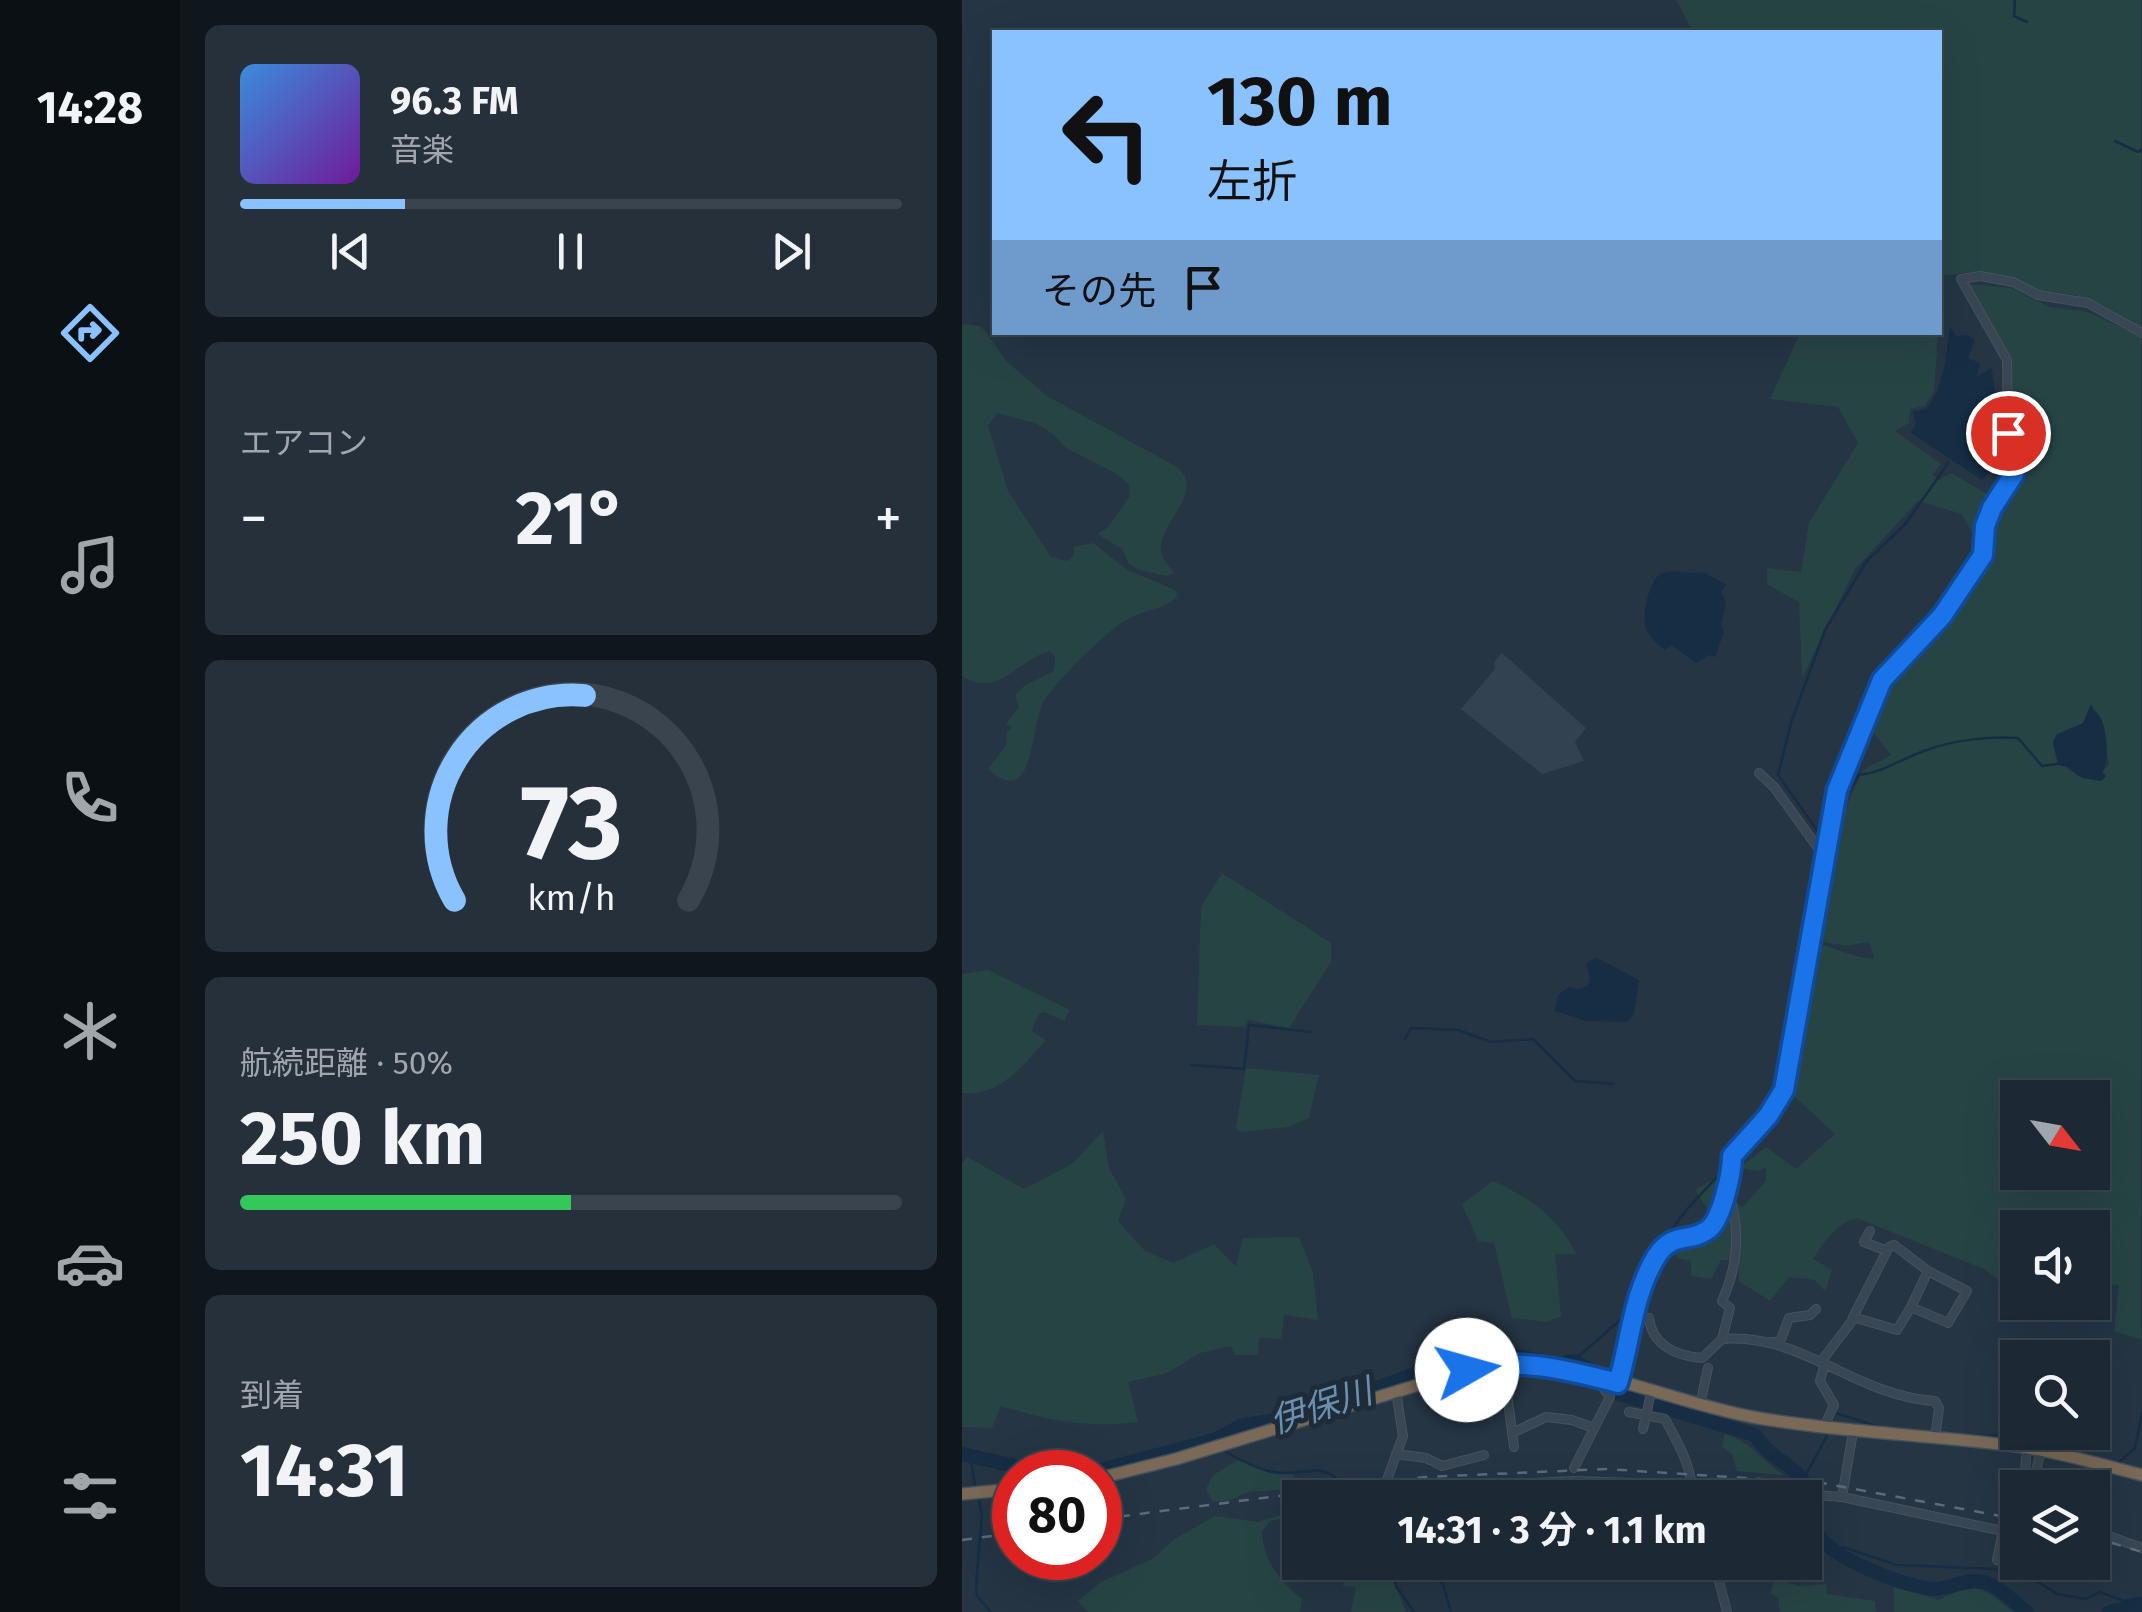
<!DOCTYPE html>
<html lang="ja">
<head>
<meta charset="utf-8">
<style>
  :root { --surface:#1c2833; --page:#25303b; --text:#f1f3f6; --muted:#a0a6ac; --line:#3a444e; --accent:#8ac1ff }
  body { margin:0; font-family:"Fira Sans","Noto Sans JP",sans-serif; background:var(--page); color:var(--text); height:100vh; display:flex; flex-direction:column; font-size:38px; white-space:nowrap }
  * { box-sizing:border-box; margin:0 }
  p { font-size:32px; color:var(--muted) }
  .icon { flex:none; width:55px; height:55px; fill:none; stroke:currentColor; stroke-width:2; stroke-linecap:round; stroke-linejoin:round }
  .map { position:relative; flex:1; overflow:hidden }
  .panel { display:flex; flex-direction:column; gap:25px; padding:25px; background:#0f161c; width:782px }
  .panel>* { flex:none }
  .banner { position:absolute; left:30px; top:30px; width:950px; height:305px; border-radius:0px; box-shadow:0 10px 40px #0002,0 0 0 2px var(--line); background:#8ac1ff; color:#111; overflow:hidden }
  .needle { width:65px; rotate:121deg }
  .controls { position:absolute; left:1038px; top:1080px; display:grid; gap:20px }
  .controls a { display:grid; place-items:center; width:110px; height:110px; border-radius:0px; background:var(--surface); box-shadow:0 10px 40px #0002,0 0 0 2px var(--line); font-size:50px }
  .speed { position:absolute; left:30px; top:1450px; display:flex; gap:20px; font-size:50px; font-weight:700; text-align:center }
  .speed>* { display:grid; place-content:center; width:130px; height:130px; border-radius:50%; background:var(--surface); box-shadow:0 10px 40px #0002,0 0 0 2px var(--line); line-height:1 }
  .speed .limit { border:15px solid #d22; background:#fff; color:#111 }
  .pin { position:absolute; display:grid; place-items:center; width:85px; height:85px; color:#fff; margin:-42px; border:5px solid #fff; border-radius:50%; box-shadow:0 2px 10px #0007 }
  .me { position:absolute; width:110px; margin:-55px; rotate:83deg; stroke-linejoin:round; filter:drop-shadow(0 0 8px #0008) }
  .turn { display:flex; align-items:center; gap:35px; height:210px; padding:0 50px; font-size:45px }
  .turn .icon { width:130px; height:130px; stroke-width:2.5 }
  .turn b { display:block; font-size:70px; line-height:85px }
  .then { display:flex; align-items:center; height:95px; padding:0 50px; background:#0003; gap:20px; font-size:38px }
  .big { font-size:75px; font-weight:700; line-height:1.1 }
  .panel .widget { flex:1; display:flex; flex-direction:column; justify-content:center; gap:15px; min-width:0; padding:0 35px; border-radius:15px; background:var(--page) }
  .panel .dial { align-items:center; gap:0 }
  .dial svg { height:260px; overflow:visible; fill:none; stroke:var(--line); stroke-width:7; stroke-linecap:round; text-anchor:middle }
  .dial text { fill:var(--text); stroke:none }
  .song { display:flex; align-items:center; gap:30px }
  .cover { width:120px; height:120px; border-radius:15px; background:linear-gradient(135deg,hsl(210 70% 55%),hsl(280 70% 35%)) }
  .played { height:10px; border-radius:5px; background:linear-gradient(90deg,var(--accent) 25%,var(--line) 25%) }
  .keys { display:flex; justify-content:space-around; direction:ltr }
  .heat { display:flex; justify-content:space-between; align-items:center; font-size:55px; direction:ltr }
  .charge { height:15px; border-radius:8px; background:linear-gradient(90deg,#34c759 50%,var(--line) 0) }
  .trip { position:absolute; left:320px; top:1480px; width:540px; height:100px; border-radius:0px; background:var(--surface); box-shadow:0 10px 40px #0002,0 0 0 2px var(--line); font-weight:700; line-height:100px; text-align:center }
  main { display:flex; flex:1; min-height:0 }
  .tab-bar { display:flex; flex-direction:column; width:180px; justify-content:space-around; align-items:center; background:#0b1014; color:var(--muted) }
  .tab-bar .icon { width:70px; height:70px }
  .tab-bar .active { color:var(--accent) }
  .tab-bar b { font-size:45px; color:var(--text) }
  .map>svg:first-child { display:block }
  .airport { fill:#334251 }
  .green { fill:#274445; fill-rule:evenodd }
  .water { fill:#162d44 }
  .lines { fill:none; stroke-linecap:round; stroke-linejoin:round }
  .stream { stroke:#162d44; stroke-width:2.5 }
  .river { stroke:#162d44; stroke-width:14 }
  .minor-casing { stroke:#465260; stroke-width:10 }
  .highway-casing { stroke:#44515e; stroke-width:14 }
  .minor { stroke:#394654; stroke-width:8 }
  .highway { stroke:#7a6956; stroke-width:11 }
  .rail { stroke:#5b6b7b; stroke-width:2.5; stroke-dasharray:10 10; stroke-linecap:butt }
  .route-casing { stroke:#114b97; stroke-width:25 }
  .route { stroke:#1a73e8; stroke-width:18 }
  .labels { text-anchor:middle; dominant-baseline:central; stroke-width:10; stroke-linejoin:round; paint-order:stroke }
  .water-label { font-size:35px; font-style:italic; fill:#6d8faf; stroke:#1e2b39 }
</style>
</head>
<body>
<main>
<nav class="tab-bar">
<b>14:28</b>
<svg class="icon active" aria-label="directions" viewBox="0 0 24 24"><path d="M12 3l9 9-9 9-9-9zM9 14v-3h6M13 9l2 2-2 2"/></svg>
<svg class="icon" aria-label="music" viewBox="0 0 24 24"><path d="M9 18V5l10-2v13"/><circle cx="6" cy="18" r="3"/><circle cx="16" cy="16" r="3"/></svg>
<svg class="icon" aria-label="phone" viewBox="0 0 24 24"><path d="M5 4h4l2 5-3 2q2 4 5 5l2-3 5 2v4C11 20 4 13 5 4z"/></svg>
<svg class="icon" aria-label="climate" viewBox="0 0 24 24"><path d="M12 3v18M4 7l16 10M4 17L20 7"/></svg>
<svg class="icon" aria-label="car" viewBox="0 0 24 24"><path d="M5 17H2v-5l4-1 3-4h7l3 4 3 1v5h-3M9 17h6M6 11h13"/><circle cx="7" cy="17" r="2"/><circle cx="17" cy="17" r="2"/></svg>
<svg class="icon" aria-label="filters" viewBox="0 0 24 24"><path d="M4 7h16M4 17h16"/><circle cx="9" cy="7" r="2"/><circle cx="15" cy="17" r="2"/></svg>
</nav>
<section class="panel">
<div class="widget">
<div class="song"><i class="cover"></i><div><b>96.3 FM</b><p>音楽</p></div></div>
<div class="played"></div>
<div class="keys"><svg class="icon" aria-label="previous" viewBox="0 0 24 24"><path d="M18 5L8 12l10 7zM5 5v14"/></svg><svg class="icon" aria-label="pause" viewBox="0 0 24 24"><path d="M8 5v14M16 5v14"/></svg><svg class="icon" aria-label="next" viewBox="0 0 24 24"><path d="M6 5l10 7-10 7zM19 5v14"/></svg></div>
</div>
<div class="widget"><p>エアコン</p>
<div class="heat"><a>−</a><b class="big">21°</b><a>+</a></div>
</div>
<div class="widget dial"><svg viewBox="0 0 100 80">
<path d="M14 69A42 42 0 1 1 86 69"/>
<path d="M14 69A42 42 0 0 1 54 6" stroke="#8ac1ff"/>
<text x="50" y="56" font-size="32" font-weight="700">73</text>
<text x="50" y="72" font-size="11">km/h</text>
</svg></div>
<div class="widget"><p>航続距離 · 50%</p><b class="big">250 km</b><div class="charge"></div></div>
<div class="widget"><p>到着</p><b class="big">14:31</b></div>
</section>
<div class="map">
<svg width="1180" height="1612" viewBox="0 0 1180 1612">
  <rect width="100%" height="100%" fill="#253544"/>
  <path class="airport" d="M540,653l84,75 -11,14 9,19 -42,13 -81,-65 34,-40 -1,-7z"/>
  <path class="green" d="M714,0h465v327l-36,-21 -29,-11 -37,-4 -17,-9 -49,-10 -33,4v-244h-247z
    M1006,284l43,4 39,19 38,5 53,25v1003l-27,-9 5,-46 -27,-3v-54h-75v65l-33,-24 -127,-51c-19,4 -34,25 -44,41l19,11 -7,21 -10,-11 -26,-3 -19,24 -31,-20v-21h-18l-10,19 -20,-3v-15l-14,-3 -4,-12 15,-6 9,2 15,-26 -17,-26 29,-17 3,3 -7,19 23,12 23,-26v-14l-7,4 -20,-3 27,-21 30,22 39,-35 -42,-39 25,-151c21,5 37,14 57,15l-6,-17 -23,4 -27,-5 22,-123 22,-48 28,-15 -26,-33 29,-54 94,-111 3,-9 -14,-6 -15,-28 -44,-13 -63,68 -53,109 -3,-76 -32,-18v-16l34,4 8,-49 49,-80 -20,-36 -68,-8 30,-66h138l-4,58 -9,15 -15,3 -1,14 -14,8 46,33 -9,11 7,5 13,-7 43,26 1,9 16,-23 7,-23 -7,-35v-69zM1129,705l10,14 8,45 -7,8 4,4 -5,5 -23,-5 -15,-11 7,-34 13,-8zM1055,1098h75v74h-75z
    M4,324l14,2 7,7 19,28 41,35 130,71c33,28 -30,61 -13,93 3,5 7,8 10,13l-7,3 -28,-6 -10,-6 -7,-15 -25,-15 10,-6 23,-32 -1,-11 -9,-9 -55,-29 -12,-13 -18,-11 -38,-10 -9,13 20,65 43,66 16,4 7,-5v-9l19,-4 33,26 49,21 2,7c-15,14 -32,12 -49,22 -21,11 -71,61 -84,82 -14,21 -8,112 -56,68l18,-24 1,-12 5,-6 -6,-3 13,-17 -4,-11 9,-10 30,-15 1,-13 -5,-7c-32,8 -51,48 -88,25v-351z
    M260,873l109,70v19l-42,66 -41,-8 -3,7 -48,-2 4,-118z
    M26,970l82,40 -6,11 -20,-9 -5,2 -8,17 15,9c-23,25 -47,58 -84,53v-119z
    M284,1068l73,7 -10,43 -21,9 -48,5 -4,-4z
    M141,1131l6,37 17,31 -8,22 27,30 28,12 41,-19 22,23 7,-29 56,-1 14,36 5,47 -34,-5 -3,24 -22,-1 -1,17h-23l-4,-9 -31,7 -33,20 -39,9 10,40c-50,7 -90,-2 -137,-16l-9,22 -30,-1v-263l5,-7 57,32 48,-25z
    M531,1181c37,17 65,36 83,73h-21l6,62 -14,6 -35,-4 -18,-75 -16,-2 -16,-37z
    M763,1434c26,8 37,27 59,41l-47,-4 -5,-17 -10,-7z
    M276,1460l43,14 11,-2 3,12 -2,5 -45,3 -20,9 -15,1 -7,-13 7,-14z
    M337,1509v7l-29,5 -8,11c1,28 18,50 40,67l-2,13h-212l-10,-11 23,-19 53,-24 19,-18 42,-24 43,6z
    M383,1563h41l20,49h-55l5,-25 -13,-1z
    M814,1578l21,8 29,-2 1,10 48,7 1,11h-96l-2,-14 -8,-5z
    M932,1585l44,15c38,-17 43,-15 75,12h-119z"/>
  <path class="water" d="M988,327l6,9 11,-1 8,5 -7,18 12,5 -3,14 14,-9c6,22 12,99 -9,112l-71,-47 5,-10 -3,-11 13,-3c19,-22 20,-57 24,-82z
    M741,572l23,12 -5,8 5,10 -5,24 3,6 -9,25 -6,-2 -13,8 -25,-18 -6,5c-8,-6 -18,-15 -20,-25 -2,-12 4,-48 18,-52 12,-4 27,2 40,-1z
    M1129,704c1,6 6,8 9,13 7,11 10,46 2,55l4,4 -5,5 -19,-3 -14,-11 -10,-2 -5,-23 4,-8 26,-11z
    M633,957l44,23 -5,33 -7,9 -41,-1 -31,-10 3,-16 11,-8 10,2 9,-3 2,-10 -4,-12z"/>
  <g class="lines">
    <path class="stream" d="M1053,0l-1,16 13,6
      M1153,141l23,11 4,-3
      M862,840l-46,-65 13,-52 34,-93 41,-68 40,-39 43,-61
      M869,852l7,-45 21,-32c25,-3 42,-16 65,-24 28,-11 64,-15 94,-13l24,28 15,-2
      M443,1039l6,-11 47,2 33,12 42,-3 42,42 39,3
      M229,1065l53,4 5,-44 62,7
      M776,1155l36,-35 18,-32 38,-237
      M698,1245l28,-37 41,-44
      M611,1361l52,-45 19,-48
      M870,1421l3,-8 45,14
      M1006,1435l65,2 13,-4 19,10 4,7 23,6
      M264,1452c14,8 38,20 54,21 35,1 47,-15 72,25
      M8,1456l5,29
      M1156,1463l17,-15 7,-35
      M841,1480l24,-44
      M17,1500l3,16 -6,70 1,10 14,16
      M881,1547l54,18 122,5 38,24 29,5 14,-7 24,9 18,-3
      M427,1562l7,24 18,26
      M430,1562l8,19 31,-8 12,11 8,28"/>
    <path class="river" d="M654,1393l139,42c14,23 39,30 49,47 10,16 4,35 13,51 16,27 85,52 115,56 10,1 20,-4 30,-6 29,-9 43,13 65,29
      M0,1454l79,18
      M131,1472l121,-32 29,-15 49,-7 39,-12 135,-52 26,-2 69,12 12,-3 33,17
      M1147,1612l33,-7"/>
    <defs>
      <path id="minor" d="M797,773l15,14 49,68
        M765,1188c14,39 12,76 -5,113l8,7 -8,31c79,-7 135,58 213,62l4,7 -4,31
        M908,1231l-6,11 23,9
        M949,1307l17,-36
        M669,1319l18,-1c3,27 27,38 53,40l20,-19
        M809,1342h9l9,-24 21,-3 6,-6
        M861,1359l29,-38 1,-4 36,-70 5,-2 34,26 39,20 -19,32 -37,-16 -14,23 -44,-13
        M541,1363l11,84
        M656,1383c11,-41 15,-119 54,-143 11,-7 25,-6 37,-12l22,-51 4,-28 34,-33 15,-26 53,-301 39,-99 15,-23 51,-51 37,-53 13,-55 21,-34 3,-12 -8,-29 -1,-73 -46,-81 19,-3 33,6 25,13 50,8 54,30
        M434,1391l7,45 -15,41v19l44,-8 142,-7 90,3 178,13 161,34 -6,29 5,1
        M738,1405l8,-37
        M667,1412l36,7c12,23 30,51 26,79
        M862,1427l10,-22 -14,-24 5,-18
        M681,1429l8,-36
        M550,1433l34,-16 26,3 22,8
        M434,1454l30,4 16,8 42,-11
        M612,1468l36,-71 -15,-20
        M609,1482l3,16
        M1062,1488l10,-9 7,-29
        M1062,1488l2,-31
        M880,1497l11,-65
        M1130,1530l50,18
        M1040,1561l15,-60
        M613,1562l15,2
        M752,1562l13,50"/>
      <path id="highway" d="M138,1478l76,-19 291,-89c95,-23 197,32 291,48 88,15 177,17 265,29 40,6 79,18 119,28
        M0,1494l52,-5"/>
    </defs>
    <use href="#minor" class="minor-casing"/>
    <use href="#highway" class="highway-casing"/>
    <use href="#minor" class="minor"/>
    <use href="#highway" class="highway"/>
    <path class="rail" d="M138,1519l326,-42 180,-8 216,14 195,36
      M1130,1537l50,15
      M0,1540l52,-7"/>
  </g>
  <g class="lines">
    <defs>
      <path id="route" d="M505,1370c52,-13 101,0 151,13 13,-43 14,-86 38,-126 17,-27 34,-13 53,-28 13,-11 23,-56 23,-73l36,-40 16,-26 53,-300 45,-110 60,-64 41,-61 2,-29 7,-18 22,-34 2,-12 -8,-29"/>
    </defs>
    <use href="#route" class="route-casing"/>
    <use href="#route" class="route"/>
  </g>
  <g class="labels">
    <g class="water-label">
      <text transform="translate(359 1406) rotate(-18)">伊保川</text>
    </g>
  </g>
</svg>
<div class="controls">
<a><svg class="needle" viewBox="-14 -14 28 28"><path d="M0-13l5 13h-10z" fill="#e53935"/><path d="M0 13l5-13h-10z" fill="#a0a6ac"/></svg></a>
<a><svg class="icon" aria-label="sound" viewBox="0 0 24 24"><path d="M4 9h4l5-4v14l-5-4H4zM17 9q2 3 0 6"/></svg></a>
<a><svg class="icon" aria-label="search" viewBox="0 0 24 24"><circle cx="10" cy="10" r="6"/><path d="M15 15l6 6"/></svg></a>
<a><svg class="icon" aria-label="layers" viewBox="0 0 24 24"><path d="M12 4l9 5-9 5-9-5zM3 14l9 5 9-5"/></svg></a>
</div>
<div class="speed"><div class="limit">80</div></div>
<div class="pin" style="left:1046px;top:433px;background:#d93025"><svg class="icon" aria-label="arrive" viewBox="0 0 24 24"><path d="M6 21V4h12l-3 4 3 4H6"/></svg></div>
<svg class="me" style="left:505px;top:1370px" viewBox="-20 -20 40 40"><circle r="19" fill="#fff"/><path d="M0-13L10 11 0 6-10 11z" fill="#1a73e8"/></svg>
<div class="trip">14:31 · 3 分 · 1.1 km</div>
<div class="banner">
<div class="turn"><svg class="icon" aria-label="left" viewBox="0 0 24 24"><path d="M17 20v-9H6M10 6l-5 5 5 5"/></svg><div><b>130 m</b>左折</div></div>
<div class="then">その先<svg class="icon" aria-label="arrive" viewBox="0 0 24 24"><path d="M6 21V4h12l-3 4 3 4H6"/></svg></div>
</div>
</div>
</main>
</body>
</html>
